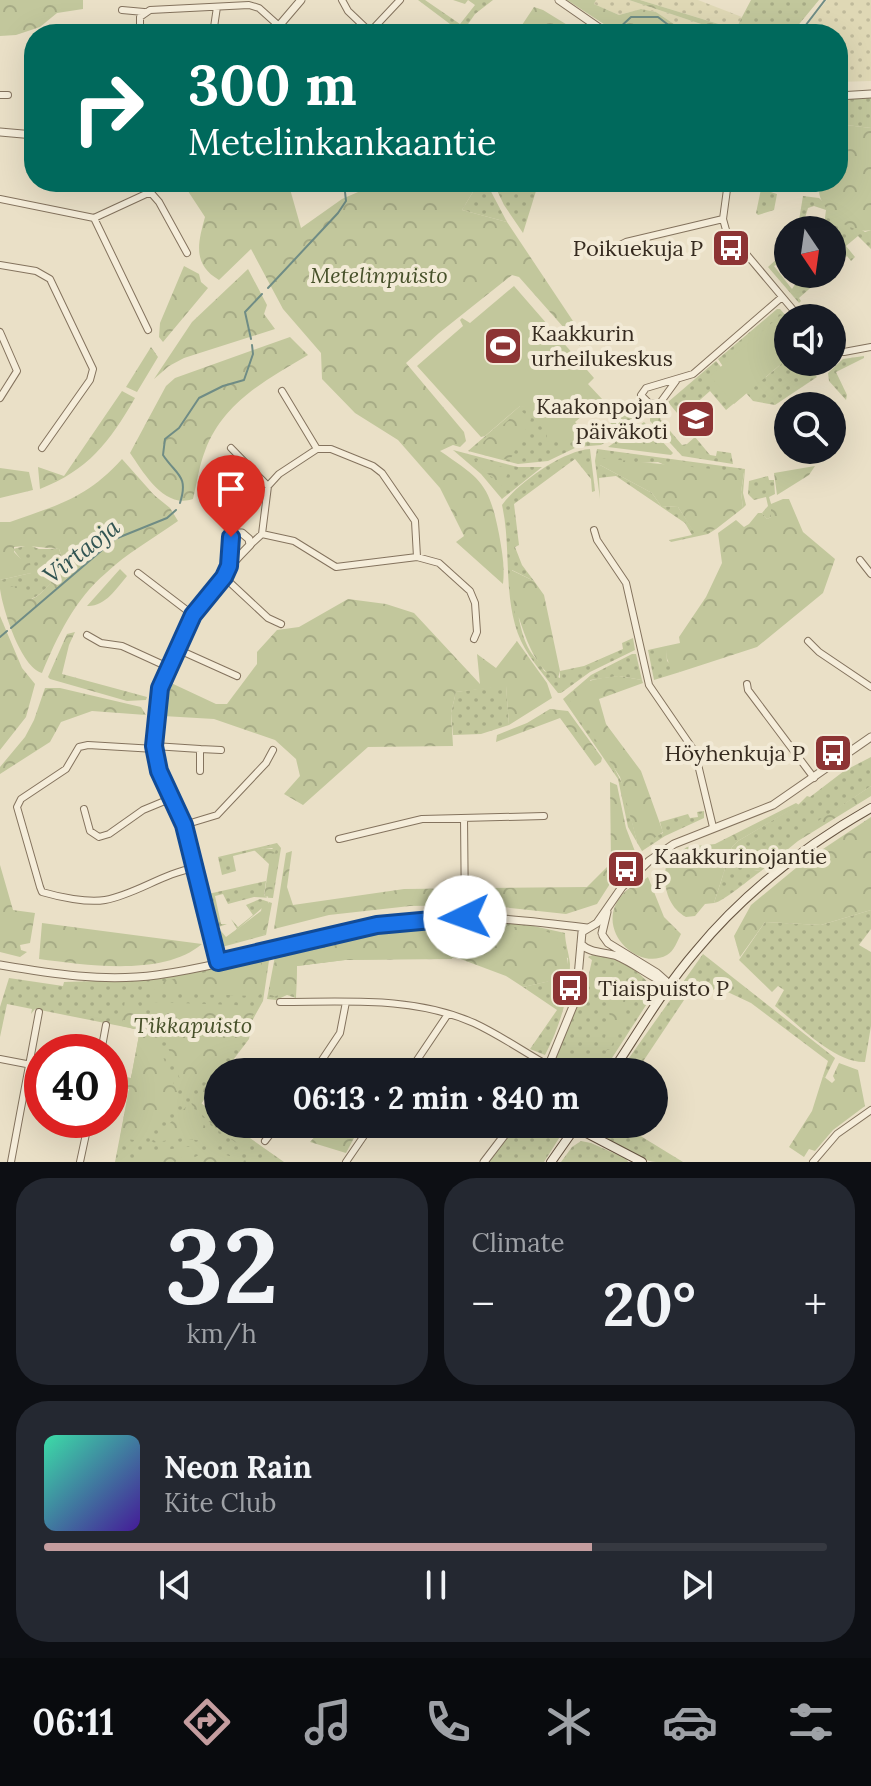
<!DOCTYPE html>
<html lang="en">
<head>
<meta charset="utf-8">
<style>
  :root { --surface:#171b24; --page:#242831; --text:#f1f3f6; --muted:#9ea1a6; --line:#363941; --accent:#c49d9f }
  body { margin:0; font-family:Lora,serif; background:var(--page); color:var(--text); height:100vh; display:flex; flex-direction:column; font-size:30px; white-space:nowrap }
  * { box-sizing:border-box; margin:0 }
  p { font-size:26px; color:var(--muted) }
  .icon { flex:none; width:44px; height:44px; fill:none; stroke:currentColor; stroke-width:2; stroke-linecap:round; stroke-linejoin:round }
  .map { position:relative; height:1162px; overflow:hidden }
  .details { display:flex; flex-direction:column; gap:16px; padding:16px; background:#0d0f14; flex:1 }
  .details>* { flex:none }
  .top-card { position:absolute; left:24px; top:24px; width:824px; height:168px; border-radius:32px; box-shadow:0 8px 32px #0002; background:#00695c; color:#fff; overflow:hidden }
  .needle { width:52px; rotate:167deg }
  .buttons { position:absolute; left:774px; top:216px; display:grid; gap:16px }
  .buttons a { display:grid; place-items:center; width:72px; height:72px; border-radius:50%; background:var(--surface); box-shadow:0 8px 32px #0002; font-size:40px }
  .speed { position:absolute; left:24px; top:1034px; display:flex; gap:16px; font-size:40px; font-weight:700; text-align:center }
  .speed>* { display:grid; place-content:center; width:104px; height:104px; border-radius:50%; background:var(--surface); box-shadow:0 8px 32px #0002; line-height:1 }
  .speed .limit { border:12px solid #d22; background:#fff; color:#111 }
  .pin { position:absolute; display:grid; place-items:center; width:68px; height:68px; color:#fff; margin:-82px -34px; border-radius:50% 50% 50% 0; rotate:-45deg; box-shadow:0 0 8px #0007 }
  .pin .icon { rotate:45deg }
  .me { position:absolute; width:88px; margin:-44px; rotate:267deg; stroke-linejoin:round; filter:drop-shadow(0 0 6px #0008) }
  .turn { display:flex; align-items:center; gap:28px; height:168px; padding:0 32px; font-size:36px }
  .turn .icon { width:104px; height:104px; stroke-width:2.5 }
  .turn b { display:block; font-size:56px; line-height:68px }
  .big { font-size:60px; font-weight:700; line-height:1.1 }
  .details .tile { flex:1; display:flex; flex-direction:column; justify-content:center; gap:12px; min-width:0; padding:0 28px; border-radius:32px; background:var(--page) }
  .details .dial { align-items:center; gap:0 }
  .dial b { font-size:104px; line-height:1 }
  .song { display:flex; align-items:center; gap:24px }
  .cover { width:96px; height:96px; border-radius:12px; background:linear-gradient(135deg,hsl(160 70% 55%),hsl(260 70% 35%)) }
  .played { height:8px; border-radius:4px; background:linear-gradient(90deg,var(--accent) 70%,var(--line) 70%) }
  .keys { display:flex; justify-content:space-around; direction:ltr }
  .heat { display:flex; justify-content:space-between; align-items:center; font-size:44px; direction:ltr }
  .details .tiles { flex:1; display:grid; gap:16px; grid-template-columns:1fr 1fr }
  .tile:last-child { grid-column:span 2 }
  .trip { position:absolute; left:204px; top:1058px; width:464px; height:80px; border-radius:40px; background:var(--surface); box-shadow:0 8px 32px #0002; font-weight:700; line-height:80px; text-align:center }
  .menu { display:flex; height:128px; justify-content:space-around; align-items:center; background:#090b0e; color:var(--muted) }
  .menu .icon { width:56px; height:56px }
  .menu .current { color:var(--accent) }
  .menu b { font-size:36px; color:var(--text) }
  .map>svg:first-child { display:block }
  .farmland { fill:url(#farmland-dots) }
  .green { fill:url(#green-dots); fill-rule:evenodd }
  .forest { fill:url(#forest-crowns) }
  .pitch { fill:#c2c79c }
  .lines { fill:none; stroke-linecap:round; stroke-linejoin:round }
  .stream { stroke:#6f8c85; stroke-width:2 }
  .minor-casing { stroke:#84735e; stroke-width:8 }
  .tertiary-casing { stroke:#84735e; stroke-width:9 }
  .secondary-casing { stroke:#665441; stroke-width:10 }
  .minor { stroke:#f5edda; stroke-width:6 }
  .tertiary { stroke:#f5edda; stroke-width:7 }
  .secondary { stroke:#f5edda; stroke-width:8 }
  .route-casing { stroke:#114b97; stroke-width:20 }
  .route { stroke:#1a73e8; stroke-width:14 }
  .labels { text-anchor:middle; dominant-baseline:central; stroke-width:8; stroke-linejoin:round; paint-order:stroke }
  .poi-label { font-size:22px; fill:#362b20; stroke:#f2ead6; text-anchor:end }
  .park-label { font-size:22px; font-style:italic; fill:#465029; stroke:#f2ead6 }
  .water-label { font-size:24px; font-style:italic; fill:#315452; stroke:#f2ead6 }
</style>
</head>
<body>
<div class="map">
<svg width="871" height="1162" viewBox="0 0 871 1162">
  <defs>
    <pattern id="farmland-dots" width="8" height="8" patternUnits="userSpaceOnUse" patternTransform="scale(2)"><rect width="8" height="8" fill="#dfd8b5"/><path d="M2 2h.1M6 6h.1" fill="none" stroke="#c0ba9b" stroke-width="1.8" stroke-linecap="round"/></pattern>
    <pattern id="green-dots" width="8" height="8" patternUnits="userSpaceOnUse" patternTransform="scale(2)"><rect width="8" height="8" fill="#c2c79c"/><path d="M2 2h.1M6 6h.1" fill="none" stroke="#a7ab86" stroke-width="1.8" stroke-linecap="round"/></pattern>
    <pattern id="forest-crowns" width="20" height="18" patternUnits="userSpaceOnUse" patternTransform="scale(2)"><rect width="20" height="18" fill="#c2c79c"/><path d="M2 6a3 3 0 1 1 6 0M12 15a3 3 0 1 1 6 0" fill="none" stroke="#a7ab86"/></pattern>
  </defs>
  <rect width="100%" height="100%" fill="#eae0c7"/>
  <path class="farmland" d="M596,0h33l102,34h-42l-33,-22 -15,-3 -22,6 -25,-11z
    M640,0h58l44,17 -7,12z
    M827,0h44v81l-33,1v-48h-38z"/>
  <path class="green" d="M418,0h7l35,24 15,-19 -7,-5 -3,4 -12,-4h40l-18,14 -13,19z
    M751,0h68l-28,34h-58z
    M871,97v31l-33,-4v-24z
    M479,182h7l21,40 -45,-12z
    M493,182h51l-8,9 -13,42 -19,-28z
    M761,189l16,5 -3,16 -16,5 -2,-2z
    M803,196l16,2 15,14 31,20 6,-2v19l-13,-13 -12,10 9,11 -4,4 -4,-5 -15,13v-17l5,-2 -5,-1 3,-6 -3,-3 -2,-14 -6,-1 2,-15 -12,-4 -6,2 -3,10 1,4 8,1 -8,7 -7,-10z
    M780,256h5l3,7 -3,-3 -11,6 18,23 9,-14 9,8 -7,-9 5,5 6,-5h12l-27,24 2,3 -2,2 -31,-36z
    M777,309h3l8,9v6l-7,-8 -57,52 -6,-9z
    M788,351v11h7l5,7 6,-5 11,13 -42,28 -22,-4 -26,-30 39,6 14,-12z
    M864,356v2l-28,14 11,23 -1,5 -17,-19 -1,-8 15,-14z
    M716,361l28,34 -18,15 -16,-19 -18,16 14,-3 8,10 -16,14 3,4 -5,4 -28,-34z
    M631,404l11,15 -41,26 -24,2 -29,14 -30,3 -50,-13 52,-45 42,1 20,24 6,3 19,-7z
    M658,412l4,4 -2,3 22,26 5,-1 8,-7 15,18 6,1 1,-5 14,2 2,11 -51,-8 -32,-35v-4z
    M590,449l5,42 -3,1 -1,-13 -16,-20 -61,45 5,41 -4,2 7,18 12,16 -22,-11c4,25 5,58 18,81 5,8 11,11 14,20l16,7v-7l24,-5 39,-17 -1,-6 11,-5 2,12 -45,22 -29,21h-3c-13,-17 -28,-33 -37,-52 -19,-42 -9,-92 -19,-136 16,-22 60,-54 88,-56z
    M597,449l148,20 -2,24 3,12 -3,3 -2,-16 3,-19 -77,-7 -9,-4 -58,3 52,28 9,13 17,1 17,26 21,-4 -8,5 -37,8 -2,-2 23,-5 -7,-12 -69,-47 -17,2 1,21 -5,-38z
    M453,450l65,17h24l-40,32 -21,-25z
    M768,476l1,4h5l1,14 -6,3 3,10 -1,10 -4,2 -5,-6 6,-7 -2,-9 -12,3 -6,-6 1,-13z
    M29,545l10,4h20l5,14 -1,8c-11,9 -19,23 -32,28l-31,-10v-9l31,-7 -18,-24z
    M666,646l1,15 13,11 -26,8 -6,-30z
    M632,654h4l6,26 -23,-4 -29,4 19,78 14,27 14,57 26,-9 -3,-11 28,-8 2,4 8,-1 -1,-5 7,-1v7l-39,18 -23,15 -14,-24 -10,-48 -55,-80 28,-24z
    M506,685l3,40 -28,9 -28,1 -2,-22 5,-21z
    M871,757v29l-90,61 -25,13 -2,10 7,1c-10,7 -38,31 -47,32l18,-56 6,-6 60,-36 9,-9 3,1 34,-26z
    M277,843l4,5 -8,50 -19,-1 -26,7 -5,-10 -8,2 6,28h6l-11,4 -8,-34 58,-13 -2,15 4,2 2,-43 4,-7h-9l-32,8 3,15 -14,4 -4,-18z
    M260,899l12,4 -6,32 -44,12 -5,-15 4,-1 5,6 11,-8 -6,-10 7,8 15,-12 -7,-10zM269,902l-3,32 -41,6z
    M871,910v19l-12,16 12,7v74l-6,36c-31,1 -66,-37 -90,-56l9,-16 -6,-4 -6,6 -33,-32 26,-38 56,3z
    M476,921l44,2 45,10c0,10 4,20 5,31 0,31 -11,64 -25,91l-15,-6 27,-39 -34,-23 45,-10v-19l-110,-32v32l-113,2 -48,6 -1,32 -9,-3 -11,5 -9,-1 8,-43 45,-11 19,-9 57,-11z
    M270,954l-7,47 -11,20 -3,18 -25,33h-6v8l-17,23 17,13v8h12l54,38h-169l14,-73 -19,-4v-10l21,3 9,-48 -105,-21 -4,5 1,-5 -25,-5 -7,33v-30l9,-29 54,8 1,-4 65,-2z
    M595,954c23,5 42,14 56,32l-1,13 -47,73h-53l29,-72 6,-8 7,-32 -4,-3z
    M703,954l132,104 -10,20 -2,-2 5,-15 -77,-58 -34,-16 -5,4 -20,-3 -56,84h-17z
    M517,1124h51l-24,38h-56z
    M594,1124h27l62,38c-9,0 -19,0 -27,0 -21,-2 -50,-21 -62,-38z
    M581,1141l10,2 36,16 1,3h-67l11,-15z"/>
  <path class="forest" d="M0,0h83v9l-26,4 -17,14 -24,8 -16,1z
    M567,0h29l-2,4 25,11 22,-6 15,3 33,22h-70z
    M629,0h11l95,29 -4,5z
    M534,7l9,3 39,24h-66z
    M838,124l33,4v102c-20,5 -51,-19 -52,-39l6,-2 -4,-7h17z
    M182,182h102l6,7 11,39 41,-29 39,-17h98l-17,28 45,12 68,102 5,22 -61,-69 -7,-2 -73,58 -33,30 58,69 2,9 -6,6 -7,-2 -13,6c41,28 49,32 59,83 3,17 6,32 4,50l-47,-42 8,-6 -24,-48 -42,-48 -43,-27 -33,-34 -1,-26 -38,-44 -32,-60 -32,31c-27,-16 -21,-37 -14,-63z
    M184,266l15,8 2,8 7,6 -45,54 -4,-5 1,-14z
    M248,269l19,36 -3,9 11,15 -91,29 -15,8 -15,13 38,-57z
    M290,337l18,18c-42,25 -85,47 -103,96 -6,15 -8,32 -12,48 -29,10 -49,-26 -63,-46l36,-67 9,-8z
    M151,347l7,10 -21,35 -11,-5z
    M122,391l13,7c-26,45 -47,72 -95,91l-2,-22 26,9z
    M520,410l11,9 -21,41 -26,-5 -8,-7z
    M644,422l29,31 -2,2 -63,-8z
    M599,458l145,14 -3,20 2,16 -27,21 -21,5 -17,-27 -17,-1 -9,-13 -52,-28z
    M122,459l32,36 16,13 8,13c-24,17 -51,32 -72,52 -31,26 -49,64 -64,100 -21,-6 -39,-63 -42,-84l22,-4 10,14c12,-5 19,-19 31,-28l1,-8 -5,-14c-16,-1 -30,-4 -45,-2v5l7,7 9,3 1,11 -31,7v-58h10c48,-17 77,-24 112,-63z
    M472,459l38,10 -10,20 -5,-1 2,-7 -26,-20z
    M815,466l-6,9 -32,20 -3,-22z
    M0,468l29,4 4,18 -33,8z
    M783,499h6l14,33 32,27 -12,34 -66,54 -77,25c-13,-7 -14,-13 -14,-26l14,-3 -1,-6 27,-40 16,-34 -4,-30 18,-13 8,7 5,-3 9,-11h4l5,6 4,-2v-13z
    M120,569l7,7c-11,13 -22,31 -40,30z
    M511,570l23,11 10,14 16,76 -3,11c-22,-18 -29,-37 -38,-64l-4,-2z
    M348,599l38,5 28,9 66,71 -3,-30 19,14 21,-27 30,42 5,15 -43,27 -3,-39 -50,6 -5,21 2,33 -85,1 -65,58 -19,-11 16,-18 -4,-17 -21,-19 -61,-21 -51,-3 6,-34 47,22h11l30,-40v-12l20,-22 22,-3z
    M0,616l22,52 13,16 -9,33 -26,33z
    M75,632l-6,13 -7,29 85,23 -1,3 -19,1 -77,-22 -2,-2 19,-43z
    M619,676l23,4 1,3 -44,16 7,25 35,47 22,61 -19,13 -7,-3 -17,-65 -51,-78c9,-20 31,-21 50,-23z
    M45,688h15l81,19 5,8 -54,-4 -31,11 -11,20 -50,32v-7l25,-30 9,-17z
    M550,709l18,2 34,47 -1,4 -6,4 -35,-48 -64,24 1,-7 30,-12z
    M610,782l7,3 9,43 10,26 -21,22 -18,28 -31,10 -82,-9 -74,1 -81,9 -55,14 12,-76 6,-2 -5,36 6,18 111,-16 183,-2 24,-24z
    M871,786v10l-73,45 -37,30 -7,-1 -1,-6z
    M796,803l3,2 -61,36 -6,6 -18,56 -9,1 -10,12 -9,1c-20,-11 -24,-35 -19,-56l20,-14 28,-3z
    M871,817v93l-50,15 -56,-3 -25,35 -6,-21 17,-31 51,-42z
    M277,844l-2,9 -5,2 8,8 -7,33 -7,1 5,-33 -15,-14 11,-2 7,1z
    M0,865l13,45 22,3 -5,30 -10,2 1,5 6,2 -7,5 -20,-5z
    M648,877l16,40 17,17c-4,8 -7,17 -14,21 -30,17 -74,-27 -45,-60 5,-7 18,-12 26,-18z
    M263,901l8,3 -5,30 -32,8 -11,-2 38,-29z
    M42,923l160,21c-39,33 -116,21 -163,15z
    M495,925c45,6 73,-4 74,52l-46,10 -17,-11 -48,-18 -1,-32z
    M431,926l16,3 5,30 -107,1 -48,6 -1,28 -8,-3 -19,8 8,-41 41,-8 27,-13z
    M260,961c5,10 8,27 -2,35l-97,-3 -8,-4 1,-6z
    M621,994l5,7 -2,18 -14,30 -5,2 -2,-5 7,-29 -3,-15z
    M125,999l13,5 12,21 30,74v3l-39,39 -21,-3 9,-49 -19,-4v-10l21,3 9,-48 -18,-4z
    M150,1002l85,3 16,3 4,5c-23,28 -39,58 -69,82l-28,-74 -9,-16z
    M839,1063l19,7 7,36 -32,24 -18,21 -6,-2 -5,8 -15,-10 23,-36 11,-35 9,7 3,-3 -2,-4z
    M214,1074l4,1v5l-17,24 17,12v8h12l21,17 -5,8 -26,-17 -28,-27 -1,-3z
    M186,1107l37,37 -41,-6 -32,5z
    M326,1124c15,0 23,-2 28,14l-8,15 -36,-11z
    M185,1147h8l1,3 -19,12h-38l7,-9z
    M209,1150l41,12h-65z"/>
  <path class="pitch" d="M514,286l80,92 -6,6 14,15 -27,23 9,11 -9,6 -28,3v-8l-22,-27 -5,-1 -35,30 -4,1 -64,-71 46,-40 -3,-6 2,-2 8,5z
    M781,315l7,9v34l-54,46 -24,-28z"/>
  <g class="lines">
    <path class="stream" d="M616,31l15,-14h27l22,17
      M799,34l26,-34
      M268,288l70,-75 8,-12 -1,-9
      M251,339l-6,-27 17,-18
      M180,503c9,-28 -4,-28 -17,-48l2,-16 14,-11 20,-30 24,-12 21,-6 9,-26 -1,-9
      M11,628l104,-89 52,-21 9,-8
      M0,637l7,-6"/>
    <defs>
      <path id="minor" d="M342,0l6,11 22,21
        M122,10l22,2
        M140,34v-17l10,-7 99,-5 10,3 20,18
        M213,34l4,-27
        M368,34l32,-34
        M0,95h8
        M728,182l-5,37 3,11 74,88
        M0,199l94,19 54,112
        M94,218l52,-24h6l7,8 28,51
        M618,246l8,-4 97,-23
        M0,265l36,6 14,8 43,90 -3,11 -48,68
        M0,332l17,39 -17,27
        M832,351l12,1 27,-5
        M676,381l-16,22 -10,1 -9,-9 5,-7 47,-14 89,-77
        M282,391l35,58
        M231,448l37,38
        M594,530l3,10 29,43 23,102 46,67 18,75
        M262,534l32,7 42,26 81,-10 22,6 31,28 5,12 2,29 -3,7
        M250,545l12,-11 6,-48 11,-12 38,-25h14l42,17 9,7 33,48 2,36
        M860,560l11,14
        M138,573l55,42
        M224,577l44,41 13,6
        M87,635l14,8 21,3 46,21
        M808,641l11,11 52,35
        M177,649l60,27
        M747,684l1,6 66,88
        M154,746l46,3v22
        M155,749l-67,-4 -9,2 -13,22 -45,30 -4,8 23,80 2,5c17,5 45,11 63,8 32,-6 58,-27 90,-32
        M200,749l21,1
        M84,809l6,22 9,6 10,-3 34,-24 29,-12
        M464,818l1,99
        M184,825l33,-10 49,-52 7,-13
        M339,839l83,-20 122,-3
        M280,1002c65,0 133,-6 194,21 26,12 50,29 75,43
        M101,1052l5,-27
        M0,1059l42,8
        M314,1072l26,-39 6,-31
        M409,1072l39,-58
        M265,1141l13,-17
        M11,1162l28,-150
        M80,1162l9,-42
        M346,1162l26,-38
        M813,1162l24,-28 34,-24"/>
      <path id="tertiary" d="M559,0l49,34
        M272,34l29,-34
        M838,96l33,-2
        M0,132l34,3
        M602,933l5,-21
        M603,936l5,7 49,30 9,8
        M581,944c8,9 24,8 36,12 19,8 34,22 53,29
        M218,962c-12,-45 -20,-92 -34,-137 -8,-23 -24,-44 -28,-68 -14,-75 44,-162 94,-212l-1,-6 -7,-6h-6l-5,4 -2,29
        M0,965c52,9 104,17 157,10 80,-11 157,-40 237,-53 64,-10 129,-2 193,6
        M546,1072l30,-73 6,-67 15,-9 25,-36 27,-26 25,-17 99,-39 98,-68
        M484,1162l29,-38"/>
      <path id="secondary" d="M612,1072c27,-41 52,-84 84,-121 48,-58 110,-106 175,-143
        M575,1127l67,35
        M551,1162l26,-37"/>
    </defs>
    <use href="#minor" class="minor-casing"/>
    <use href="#tertiary" class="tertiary-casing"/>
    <use href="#secondary" class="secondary-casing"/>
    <use href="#minor" class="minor"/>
    <use href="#tertiary" class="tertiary"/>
    <use href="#secondary" class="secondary"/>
  </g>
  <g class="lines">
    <defs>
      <path id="route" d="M231,537l-2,29 -5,11 -31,38 -33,73 -6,58 5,25 25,54 34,137 159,-37 88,-8"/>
    </defs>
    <use href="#route" class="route-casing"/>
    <use href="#route" class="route"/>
  </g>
  <defs>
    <symbol id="bus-square" viewBox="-11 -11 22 22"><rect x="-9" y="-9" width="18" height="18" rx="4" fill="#8d3434" stroke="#f2ead6"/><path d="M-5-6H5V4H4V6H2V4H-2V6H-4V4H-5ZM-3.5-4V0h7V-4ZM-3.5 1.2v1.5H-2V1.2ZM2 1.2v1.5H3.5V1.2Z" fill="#fff"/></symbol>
    <symbol id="stadium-square" viewBox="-11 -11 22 22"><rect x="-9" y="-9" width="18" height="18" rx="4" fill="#8d3434" stroke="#f2ead6"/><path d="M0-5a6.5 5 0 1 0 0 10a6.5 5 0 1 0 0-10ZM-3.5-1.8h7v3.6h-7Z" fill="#fff"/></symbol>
    <symbol id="school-square" viewBox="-11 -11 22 22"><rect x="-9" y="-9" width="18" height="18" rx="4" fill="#8d3434" stroke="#f2ead6"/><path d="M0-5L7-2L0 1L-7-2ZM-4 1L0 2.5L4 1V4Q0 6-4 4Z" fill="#fff"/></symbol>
  </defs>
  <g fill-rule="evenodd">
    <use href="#bus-square" x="709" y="226" width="44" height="44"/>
    <use href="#stadium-square" x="481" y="324" width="44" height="44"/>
    <use href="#school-square" x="674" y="397" width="44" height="44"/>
    <use href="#bus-square" x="811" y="731" width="44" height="44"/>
    <use href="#bus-square" x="604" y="847" width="44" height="44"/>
    <use href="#bus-square" x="548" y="966" width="44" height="44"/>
  </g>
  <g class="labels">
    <g class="poi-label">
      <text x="703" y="248">Poikuekuja P</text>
      <text x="531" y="333" text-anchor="start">Kaakkurin<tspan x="531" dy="25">urheilukeskus</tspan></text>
      <text x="668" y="406">Kaakonpojan<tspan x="668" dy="25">päiväkoti</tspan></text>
      <text x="805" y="753">Höyhenkuja P</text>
      <text x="654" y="856" text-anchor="start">Kaakkurinojantie<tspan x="654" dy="25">P</tspan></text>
      <text x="598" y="988" text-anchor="start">Tiaispuisto P</text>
    </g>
    <g class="park-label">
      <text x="379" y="275">Metelinpuisto</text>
      <text x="193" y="1025">Tikkapuisto</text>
    </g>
    <g class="water-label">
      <text transform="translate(81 551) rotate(-38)">Virtaoja</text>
    </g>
  </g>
</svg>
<div class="buttons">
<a><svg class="needle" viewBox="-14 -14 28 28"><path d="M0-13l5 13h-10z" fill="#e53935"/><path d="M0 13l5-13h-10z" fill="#9ea1a6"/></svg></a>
<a><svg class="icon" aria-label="sound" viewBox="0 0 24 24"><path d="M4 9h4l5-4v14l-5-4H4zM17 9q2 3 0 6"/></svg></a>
<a><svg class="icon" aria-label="search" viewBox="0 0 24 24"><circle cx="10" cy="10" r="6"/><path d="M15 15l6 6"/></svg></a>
</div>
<div class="speed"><div class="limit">40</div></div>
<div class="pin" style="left:231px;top:537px;background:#d93025"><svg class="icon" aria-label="arrive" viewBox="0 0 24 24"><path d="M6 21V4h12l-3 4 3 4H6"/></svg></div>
<svg class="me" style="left:465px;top:917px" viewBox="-20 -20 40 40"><circle r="19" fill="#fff"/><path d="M0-13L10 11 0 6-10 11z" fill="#1a73e8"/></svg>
<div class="trip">06:13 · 2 min · 840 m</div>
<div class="top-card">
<div class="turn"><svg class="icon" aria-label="right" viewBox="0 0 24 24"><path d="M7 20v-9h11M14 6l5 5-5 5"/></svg><div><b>300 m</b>Metelinkankaantie</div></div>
</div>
</div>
<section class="details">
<div class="tiles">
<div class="tile dial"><b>32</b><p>km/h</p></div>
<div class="tile"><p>Climate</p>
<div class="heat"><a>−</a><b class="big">20°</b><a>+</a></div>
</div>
<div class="tile">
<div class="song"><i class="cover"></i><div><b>Neon Rain</b><p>Kite Club</p></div></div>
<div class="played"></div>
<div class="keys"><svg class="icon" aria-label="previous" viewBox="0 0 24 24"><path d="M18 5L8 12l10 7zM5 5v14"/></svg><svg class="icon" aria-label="pause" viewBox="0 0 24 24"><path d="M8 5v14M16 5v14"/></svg><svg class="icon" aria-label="next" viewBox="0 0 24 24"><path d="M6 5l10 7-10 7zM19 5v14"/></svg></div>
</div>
</div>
</section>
<nav class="menu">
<b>06:11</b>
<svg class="icon current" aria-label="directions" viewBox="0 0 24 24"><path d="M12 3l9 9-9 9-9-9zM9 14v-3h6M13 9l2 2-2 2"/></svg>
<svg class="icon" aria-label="music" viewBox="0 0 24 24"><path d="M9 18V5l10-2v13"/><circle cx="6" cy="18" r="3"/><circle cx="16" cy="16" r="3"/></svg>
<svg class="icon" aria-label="phone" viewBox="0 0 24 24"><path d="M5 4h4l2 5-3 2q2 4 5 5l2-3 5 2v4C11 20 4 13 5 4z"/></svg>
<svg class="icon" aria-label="climate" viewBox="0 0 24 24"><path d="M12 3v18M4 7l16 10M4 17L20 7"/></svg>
<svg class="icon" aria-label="car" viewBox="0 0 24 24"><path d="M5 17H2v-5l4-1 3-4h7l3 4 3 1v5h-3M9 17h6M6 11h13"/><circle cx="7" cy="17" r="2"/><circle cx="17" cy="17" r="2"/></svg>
<svg class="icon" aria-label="filters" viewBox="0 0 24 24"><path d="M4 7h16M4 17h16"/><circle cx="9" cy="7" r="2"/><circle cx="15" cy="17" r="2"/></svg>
</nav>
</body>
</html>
